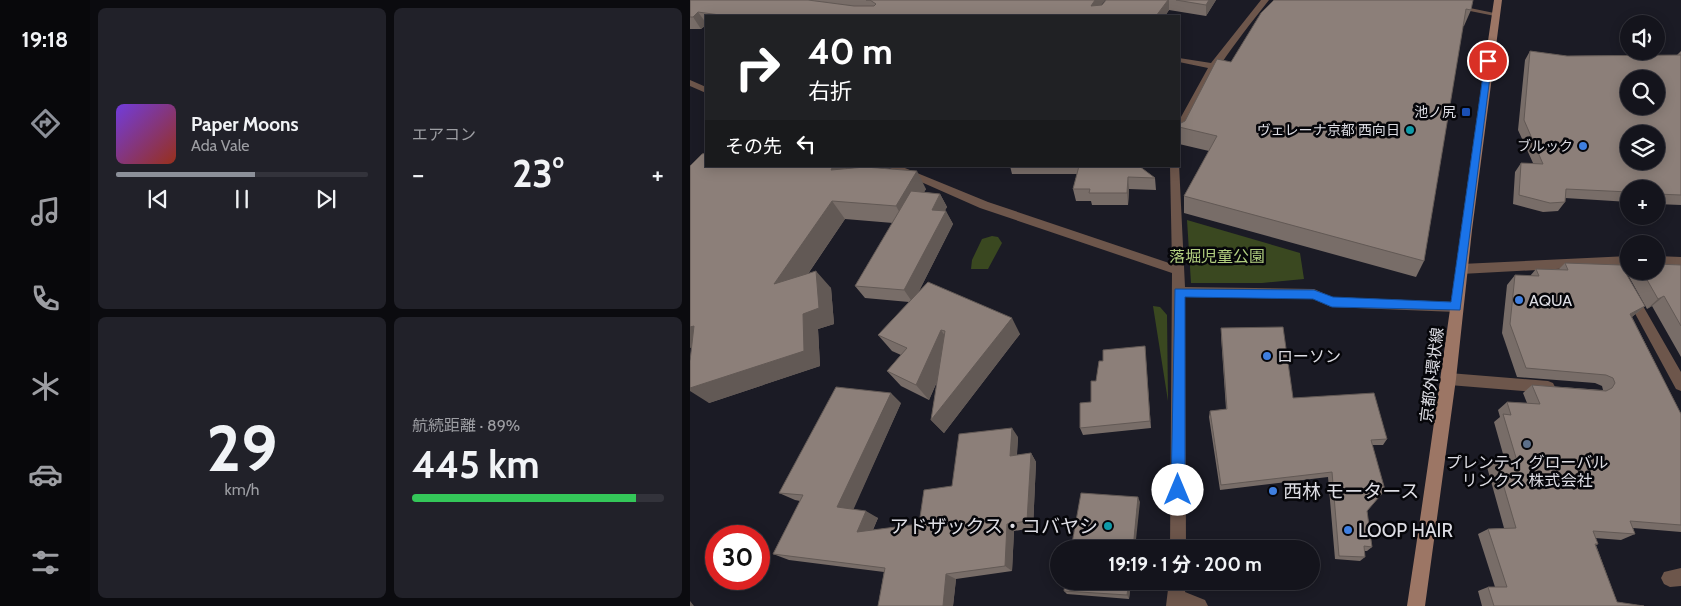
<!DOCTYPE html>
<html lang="ja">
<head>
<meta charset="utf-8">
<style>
  :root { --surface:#14141c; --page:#212129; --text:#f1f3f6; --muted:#9d9ea3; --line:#33333b; --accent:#8c9099 }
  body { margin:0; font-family:Cabin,"Noto Sans JP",sans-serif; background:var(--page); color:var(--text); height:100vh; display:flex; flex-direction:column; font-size:19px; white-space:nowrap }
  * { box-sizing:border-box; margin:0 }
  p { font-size:16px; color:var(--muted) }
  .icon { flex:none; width:28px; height:28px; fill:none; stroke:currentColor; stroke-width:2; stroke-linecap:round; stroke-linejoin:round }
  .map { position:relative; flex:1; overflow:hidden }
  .drawer { display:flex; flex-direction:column; gap:8px; padding:8px; background:#0b0b0f; width:600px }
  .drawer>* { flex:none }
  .top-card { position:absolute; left:15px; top:15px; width:475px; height:152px; border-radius:0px; box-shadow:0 2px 12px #0003,0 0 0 1px var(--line); background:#202124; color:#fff; overflow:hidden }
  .tools { position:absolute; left:930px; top:15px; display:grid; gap:10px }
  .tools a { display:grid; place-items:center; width:45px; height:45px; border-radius:50%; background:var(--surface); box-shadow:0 2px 12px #0003,0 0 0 1px var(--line); font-size:25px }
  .speed { position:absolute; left:15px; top:525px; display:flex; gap:10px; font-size:25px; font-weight:700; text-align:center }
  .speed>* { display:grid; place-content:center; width:65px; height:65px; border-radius:50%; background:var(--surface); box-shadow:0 2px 12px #0003,0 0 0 1px var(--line); line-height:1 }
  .speed .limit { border:8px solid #d22; background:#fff; color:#111 }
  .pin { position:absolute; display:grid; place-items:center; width:42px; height:42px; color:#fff; margin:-21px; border:2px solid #fff; border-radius:50%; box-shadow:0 1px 5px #0007 }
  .me { position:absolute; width:55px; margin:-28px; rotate:0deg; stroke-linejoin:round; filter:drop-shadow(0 0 4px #0008) }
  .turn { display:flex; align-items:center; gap:18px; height:105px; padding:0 20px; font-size:22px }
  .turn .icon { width:65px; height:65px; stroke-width:2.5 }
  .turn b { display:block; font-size:35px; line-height:42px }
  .then { display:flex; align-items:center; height:48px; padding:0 20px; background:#0003; gap:10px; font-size:19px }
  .big { font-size:38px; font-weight:700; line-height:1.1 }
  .drawer .widget { flex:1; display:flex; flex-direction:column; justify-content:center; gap:8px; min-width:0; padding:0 18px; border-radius:8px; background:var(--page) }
  .drawer .dial { align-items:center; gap:0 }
  .dial b { font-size:65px; line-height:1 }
  .song { display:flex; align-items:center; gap:15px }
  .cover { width:60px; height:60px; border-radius:8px; background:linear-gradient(135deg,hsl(260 70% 55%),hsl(10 70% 35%)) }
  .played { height:5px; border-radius:2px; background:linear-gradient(90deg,var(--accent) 55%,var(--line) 55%) }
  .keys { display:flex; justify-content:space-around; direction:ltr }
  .heat { display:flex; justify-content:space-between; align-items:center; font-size:28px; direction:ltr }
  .charge { height:8px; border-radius:4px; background:linear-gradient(90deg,#34c759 89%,var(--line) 0) }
  .drawer .tiles { flex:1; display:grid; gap:8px; grid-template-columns:repeat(2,1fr) }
  .trip { position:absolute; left:360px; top:540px; width:270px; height:50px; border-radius:25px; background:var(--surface); box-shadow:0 2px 12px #0003,0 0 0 1px var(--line); font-weight:700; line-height:50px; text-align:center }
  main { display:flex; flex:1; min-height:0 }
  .dock { display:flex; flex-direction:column; width:90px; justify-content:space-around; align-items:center; background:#08080b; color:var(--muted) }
  .dock .icon { width:35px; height:35px }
  .dock .selected { color:var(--accent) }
  .dock b { font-size:22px; color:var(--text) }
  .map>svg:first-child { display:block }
  .green { fill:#3a4820 }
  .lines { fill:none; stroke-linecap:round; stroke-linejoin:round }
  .lane { fill:#6d564b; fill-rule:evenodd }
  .street { fill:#6d564b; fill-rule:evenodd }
  .secondary { fill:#9c7665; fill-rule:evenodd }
  .wall { fill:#786d68 }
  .shaded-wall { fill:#625955 }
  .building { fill:#8c7f79; stroke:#625955; fill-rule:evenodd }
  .route { fill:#1a73e8; stroke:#114b97 }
  .transit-dot { fill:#1a4fb4; stroke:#06060a; stroke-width:2 }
  .culture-dot { fill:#0f9aa8; stroke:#06060a; stroke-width:2 }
  .shop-dot { fill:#3f7fe0; stroke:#06060a; stroke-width:2 }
  .service-dot { fill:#5c6f8a; stroke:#06060a; stroke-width:2 }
  .labels { text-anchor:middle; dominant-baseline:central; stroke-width:5; stroke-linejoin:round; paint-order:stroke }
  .far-poi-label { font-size:14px; fill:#dddde4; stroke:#06060a; text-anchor:end }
  .park-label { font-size:16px; fill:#b1ce7f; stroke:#06060a }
  .poi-label { font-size:16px; fill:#dddde4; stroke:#06060a; text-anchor:start }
  .street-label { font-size:16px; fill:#dddde4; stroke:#06060a }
  .near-poi-label { font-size:19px; fill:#dddde4; stroke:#06060a; text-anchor:start }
</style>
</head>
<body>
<main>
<nav class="dock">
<b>19:18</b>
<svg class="icon selected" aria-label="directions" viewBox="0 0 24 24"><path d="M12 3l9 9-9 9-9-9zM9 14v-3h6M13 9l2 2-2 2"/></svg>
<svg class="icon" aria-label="music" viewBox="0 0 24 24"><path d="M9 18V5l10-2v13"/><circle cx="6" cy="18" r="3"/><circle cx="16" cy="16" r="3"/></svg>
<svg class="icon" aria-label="phone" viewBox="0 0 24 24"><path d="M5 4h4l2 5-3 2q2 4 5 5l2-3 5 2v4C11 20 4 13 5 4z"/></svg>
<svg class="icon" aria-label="climate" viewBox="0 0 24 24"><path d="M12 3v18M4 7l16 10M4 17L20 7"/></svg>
<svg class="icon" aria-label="car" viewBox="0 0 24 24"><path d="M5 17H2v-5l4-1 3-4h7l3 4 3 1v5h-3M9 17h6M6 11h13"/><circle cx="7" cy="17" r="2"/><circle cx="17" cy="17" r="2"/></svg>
<svg class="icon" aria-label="filters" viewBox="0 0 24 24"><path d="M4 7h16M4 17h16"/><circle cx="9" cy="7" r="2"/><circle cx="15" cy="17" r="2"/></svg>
</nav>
<section class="drawer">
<div class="tiles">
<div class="widget">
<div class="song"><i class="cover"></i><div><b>Paper Moons</b><p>Ada Vale</p></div></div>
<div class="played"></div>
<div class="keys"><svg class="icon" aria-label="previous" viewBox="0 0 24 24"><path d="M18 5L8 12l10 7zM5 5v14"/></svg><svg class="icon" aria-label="pause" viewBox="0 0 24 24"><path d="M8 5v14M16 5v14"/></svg><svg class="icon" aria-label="next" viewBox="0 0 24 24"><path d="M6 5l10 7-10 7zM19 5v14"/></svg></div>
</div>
<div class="widget"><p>エアコン</p>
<div class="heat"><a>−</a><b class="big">23°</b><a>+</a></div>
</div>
<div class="widget dial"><b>29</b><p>km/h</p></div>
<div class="widget"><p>航続距離 · 89%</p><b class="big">445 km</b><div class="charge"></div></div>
</div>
</section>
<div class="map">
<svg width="991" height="606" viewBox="0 0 991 606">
  <rect width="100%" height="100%" fill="#1b1b25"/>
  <path class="green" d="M497,220l113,33 4,26 -42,4h-71z
    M302,236l6,1 4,6 -14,26h-17l1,-9 10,-21z
    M463,306l7,1 7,8 1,86z"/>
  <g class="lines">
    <path class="lane" d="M759,373l99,8 5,2 2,4 -2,4 -5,2 -99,-8 -5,-2 -2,-4 2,-4z"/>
    <path class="street" d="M571,0h8c-36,46 -64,80 -85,136l-5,3v-15l2,-7 27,-49 -29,-6v-4l32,5z
      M725,0h16l68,14 -4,2z
      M0,80l16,7v6l-16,-7z
      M489,164l6,123 129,2 18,8 124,5 4,1 2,4 -2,4 -4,1 -125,-5 -18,-8 -128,-2 1,252h-16l2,-276 -192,-65 -95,-42h15l88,36 184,62 -2,-98h9z
      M939,256v9l-168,9 -6,-5 6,-5z
      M966,256l25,1v10l-25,-2z
      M941,290l4,2 46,80v19l-5,-2 -51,-94 2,-3z
      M991,568v18l-11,1 -6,-3 -3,-6 3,-6z
      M479,581h18l-2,11 20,8 3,6h-42z"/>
    <path class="secondary" d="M804,0h8l-30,230 -16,149 -31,227h-18c31,-202 57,-404 87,-606z"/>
  </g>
  <path class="wall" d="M0,0h415l-4,5h1l4,-5h110l-10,16 -37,-6 -4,6h-459v9l-5,4h-11z
    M783,0l-2,10 -7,16h-1l-39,235 -8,16 -232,-64v-17l25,-45 -30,-7v-20l6,-3 46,-59z
    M840,51l37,5 110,-1 4,-4v154l-25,-1v-15h-27v13l-64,-4v4l-7,9 -15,1 -30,-8 2,-32 6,-9h12l-15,-33 7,-70z
    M16,166h138l2,3 80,20 -2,3 16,2 7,13 -2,3 8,14 -35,69 102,41 -76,99 -13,-13 6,-38 -8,18 -28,-14 -14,-15 14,-16 -9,-4 -14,-16 31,-33 -44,-4 -10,-12 38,-63 -48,-4 -37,55 23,14 3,36 -16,5 2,37 -111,37 -18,-56z
    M320,166h129l16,12 1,12 -27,-1 -1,16h-36l-1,-4h-15l-3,-12 4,-15h-65z
    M875,263l80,43 -13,11 49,97v118l-48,-4 2,6 -14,6 -26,-2 3,6 -2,1 21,57 27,4h-162l-4,-15 10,-4h7l-17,-53 10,-5 16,-1 -17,-61 9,-7 9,1 -11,-39 6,-5 -2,-7 9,-8 20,1 -4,-10 9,-8 71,5 -1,-4 -7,-3 -78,-6 -15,-44 5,-48 8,-10 15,1 6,-7h23z
    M991,265v92l-29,-51 -5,3 -19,-34 4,-4h24z
    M531,328l72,70 94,41 -4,6h-10l-6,66 5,36 -5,4h-2v6l-5,4 -25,-2 -7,-82 -108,13 -11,-73 1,-6 16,-2 -5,-73z
    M455,346l6,82 -68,7 -3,-7 11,-26 5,-21 7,-20z
    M211,403l-48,106 25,9 -5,12 46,-6 33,-38 66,-49 -1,18 14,-2 5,9 -3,66 -19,3 -2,40 -56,8 -3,27h-75l6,-34 -95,-12 -16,-6 27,-53 -5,-1 -16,-7z
    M375,581h66l-2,18 -62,-5 -3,-3z"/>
  <path class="shaded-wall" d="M405,0h10l-11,16 -3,-10z
    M478,0h1v10l-4,6h-9z
    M519,0h7l-10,16v-11z
    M8,12l8,11v2l-5,4 -8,-12z
    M490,98v17l-1,4v-17z
    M143,166h11l4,7 -17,-3z
    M227,171l9,18 -20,35 -10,-18z
    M438,177l1,12 -1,16 -1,-12z
    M250,194l7,13 -9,16 -6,-13z
    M142,201l13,18 -55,81 -16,-16z
    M256,211l7,13 -40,79 -9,-13z
    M126,271l15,17 3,36 -16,5 2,37 -111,37 -19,-12v-3z
    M974,296l-12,10 -5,3 11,-10z
    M955,306l-12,10 -14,7 11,-9z
    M322,318l8,16 -76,99 -13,-13z
    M4,326l20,16 -24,6v-21z
    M251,330l11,16 -23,54 -13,-15z
    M201,393l10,10 -50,112 -14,-8z
    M322,428l6,9 -2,28 -6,-9z
    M341,453l5,9 -3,66 -6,-7z
    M448,497l2,5 -5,47h-2z
    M176,511l12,7 -9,20 -12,-6z
    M317,524l7,7 -2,40 -7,-5z
    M256,574l10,5 -3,27h-10z
    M439,581h2l-2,18 -2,-4z
    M0,601l4,5h-4z"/>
  <path class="building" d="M0,0h118l46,6h20l2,-2 -6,-4h-4h229l-4,6 11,-1 4,-5h62l-12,16h-429l-29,-4 -5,5h-3z
    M486,0h33l-3,5z
    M584,0h199l-2,10 -5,-1 -42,252 -240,-65 33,-60 -38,-9v-3l6,-3 31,-60 1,-2 14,3 30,-49z
    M840,51l37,5 114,-1v140l-25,-1v-5h-27v3l-63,-3 -1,13 -15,1 -31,-8 2,-32 22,1 -19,-44zM939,79h27v27h-27zM939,134h27v27h-27z
    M16,153v13h127l-2,4 34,-3 52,4 -21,35 -64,-5 -58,83 42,-13 3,37 -16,6 1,37 -114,37v-27l4,-35 -4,1v-161l12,-12z
    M389,166h60l16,12 -27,-1 -1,16h-38l1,-4h-17z
    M221,191l29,3 -8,16 14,1 -42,79 -49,-4z
    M875,263l56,2 24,41 -15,8 51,100v111l-51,-4 5,13 -42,-3 5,13h-3l22,58 27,4h-150l-6,-19h19l-19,-58 28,-1 -20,-68 21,1 -14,-47 8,1 -4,-13 33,2 -8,-19 74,6 6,-3 3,-5 -2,-5 -7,-3 -80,-7 -16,-44 5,-49 24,1 -3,-7 32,1z
    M966,264l25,1v61l-17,-30 -6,3 -16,-28h14z
    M238,282l84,36 -81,102 14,-89 -4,-1 -25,55 -29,-14 20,-23 -29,-13z
    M593,327l10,71 81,-5 13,46 -16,1 14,50 -18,21 5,36 -8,-1 1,11 -26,-1 -7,-84 -111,13 -11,-74 17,-2 -6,-81z
    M455,346l5,75 -70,7v-25l11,-1v-21h5l3,-20h4v-11z
    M146,387l55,6 -54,114 29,4 -9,21 62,-8 5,-34 28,-4 7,-52 53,-6 -2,28 21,-3 -4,68 -20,3 -2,42 -59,8 -3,32h-65l7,-38 -112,-14 30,-59 -24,-2z
    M391,493l57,4 -5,52h-62z
    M375,581h64l-2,14 -63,-4z"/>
  <path class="route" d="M798,59l4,2 -32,249 -128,-3 -19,-8 -128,-2v193l-2,5 -5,2 -5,-2 -2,-5 4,-201 139,1 19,7 118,5 34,-241z"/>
  <rect class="transit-dot" x="771" y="107" width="10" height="10" rx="2.5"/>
  <g class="culture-dot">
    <circle cx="720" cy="130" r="5"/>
    <circle cx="418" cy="526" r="5"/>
  </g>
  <g class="shop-dot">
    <circle cx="893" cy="146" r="5"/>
    <circle cx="829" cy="300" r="5"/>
    <circle cx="577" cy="356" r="5"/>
    <circle cx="583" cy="491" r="5"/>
    <circle cx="658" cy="530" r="5"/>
  </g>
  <circle class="service-dot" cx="837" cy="444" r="5"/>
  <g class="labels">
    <g class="far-poi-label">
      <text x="766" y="112">池ノ尻</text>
      <text x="710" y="130">ヴェレーナ京都 西向日</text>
      <text x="883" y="146">ブルック</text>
    </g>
    <g class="park-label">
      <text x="527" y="256">落堀児童公園</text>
    </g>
    <g class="poi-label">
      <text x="839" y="300">AQUA</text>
      <text x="587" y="356">ローソン</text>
      <text x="837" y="462" text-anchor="middle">プレンティ グローバル<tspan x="837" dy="18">リンクス 株式会社</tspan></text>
    </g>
    <g class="street-label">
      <text transform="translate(742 375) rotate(-83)">京都外環状線</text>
    </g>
    <g class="near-poi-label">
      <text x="593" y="491">西林 モータース</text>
      <text x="408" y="526" text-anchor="end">アドザックス・コバヤシ</text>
      <text x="668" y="530">LOOP HAIR</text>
    </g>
  </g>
</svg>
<div class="tools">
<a><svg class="icon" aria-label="sound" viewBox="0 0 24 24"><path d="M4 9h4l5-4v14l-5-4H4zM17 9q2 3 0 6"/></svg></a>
<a><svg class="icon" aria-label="search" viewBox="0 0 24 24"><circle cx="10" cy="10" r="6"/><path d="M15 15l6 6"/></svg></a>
<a><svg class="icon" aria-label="layers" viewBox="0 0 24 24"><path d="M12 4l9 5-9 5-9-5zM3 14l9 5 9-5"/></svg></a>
<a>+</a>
<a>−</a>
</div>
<div class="speed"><div class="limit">30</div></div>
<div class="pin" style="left:798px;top:61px;background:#d93025"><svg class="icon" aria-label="arrive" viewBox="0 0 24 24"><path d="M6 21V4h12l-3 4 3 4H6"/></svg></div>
<svg class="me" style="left:488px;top:490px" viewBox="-20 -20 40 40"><circle r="19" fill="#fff"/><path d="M0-13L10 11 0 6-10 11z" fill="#1a73e8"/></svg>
<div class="trip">19:19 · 1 分 · 200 m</div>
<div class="top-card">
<div class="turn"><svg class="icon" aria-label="right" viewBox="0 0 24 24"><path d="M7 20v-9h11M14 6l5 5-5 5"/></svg><div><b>40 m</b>右折</div></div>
<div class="then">その先<svg class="icon" aria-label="left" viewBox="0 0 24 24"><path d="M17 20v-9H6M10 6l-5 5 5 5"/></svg></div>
</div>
</div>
</main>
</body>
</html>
